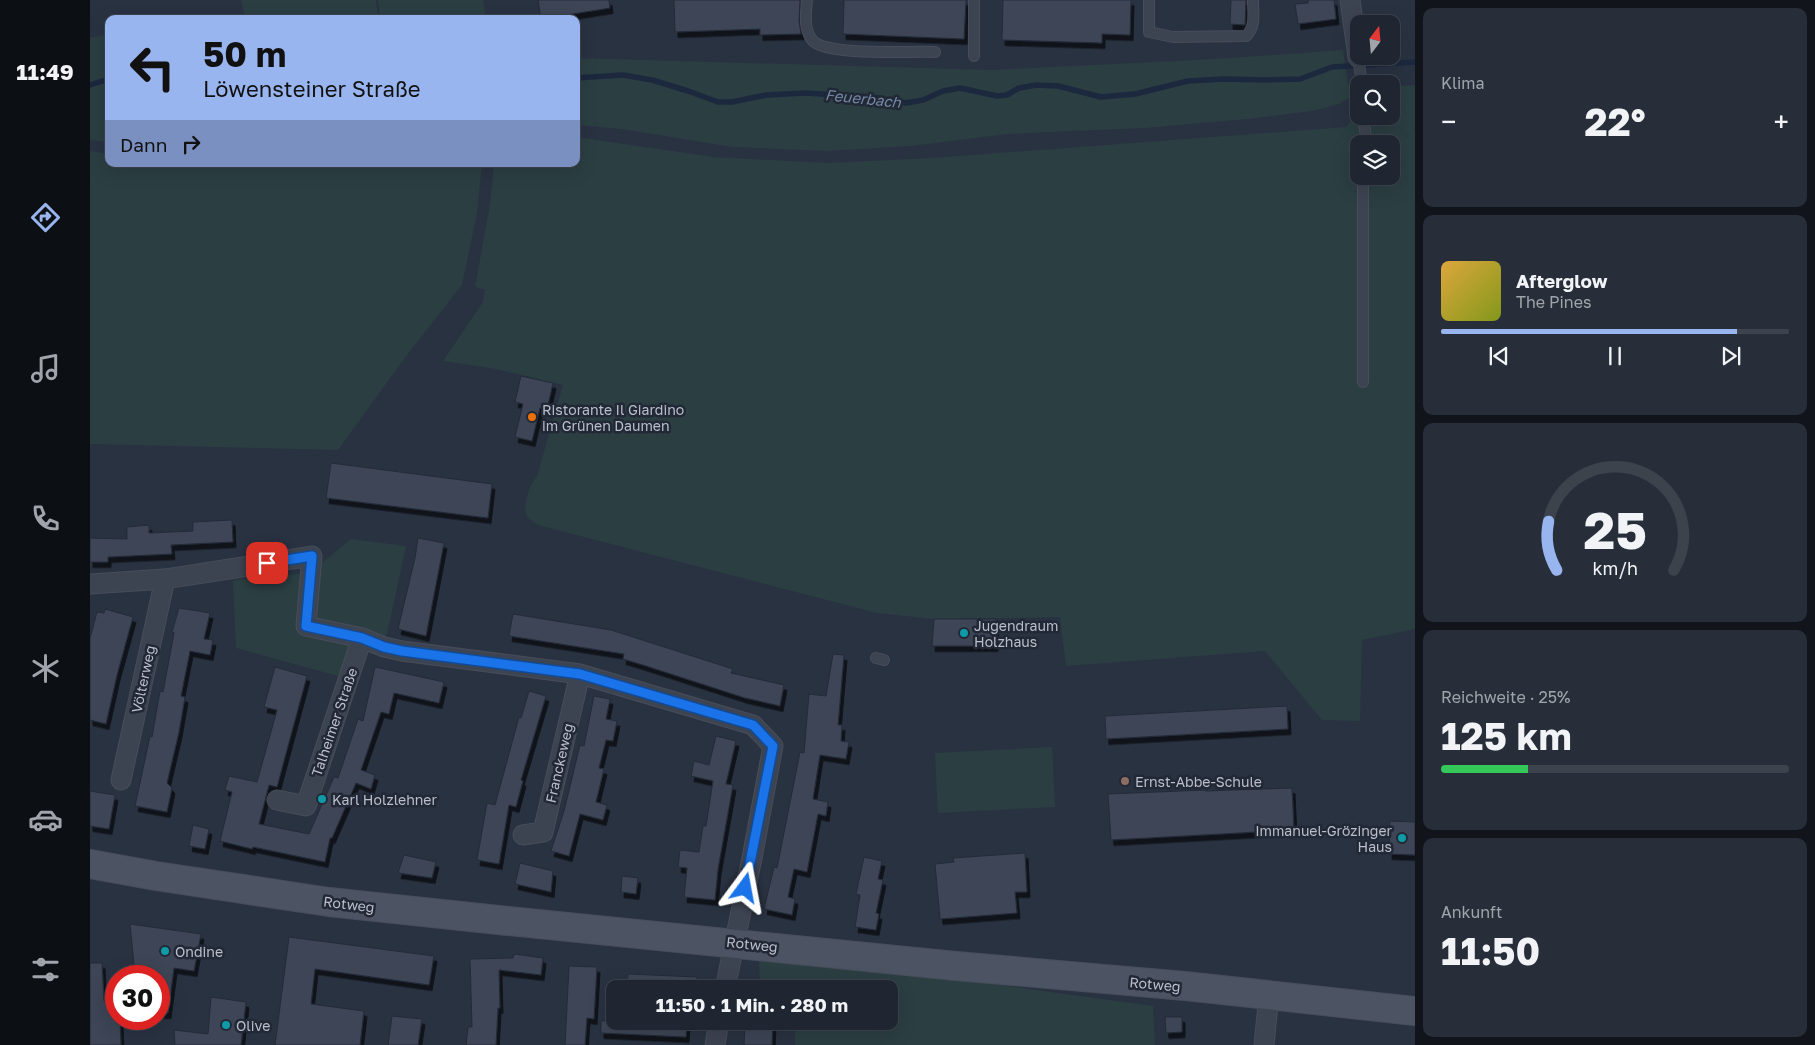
<!DOCTYPE html>
<html lang="de">
<head>
<meta charset="utf-8">
<style>
  :root { --surface:#1f2631; --page:#272e39; --text:#f1f3f6; --muted:#a1a5ab; --line:#3c434d; --accent:#99b5f0 }
  body { margin:0; font-family:"Golos Text",sans-serif; background:var(--page); color:var(--text); height:100vh; display:flex; flex-direction:column; font-size:19px; white-space:nowrap }
  * { box-sizing:border-box; margin:0 }
  p { font-size:16px; color:var(--muted) }
  .icon { flex:none; width:28px; height:28px; fill:none; stroke:currentColor; stroke-width:2; stroke-linecap:round; stroke-linejoin:round }
  .map { position:relative; flex:1; overflow:hidden }
  .drawer { display:flex; flex-direction:column; gap:8px; padding:8px; background:#11151b; width:400px }
  .drawer>* { flex:none }
  .top-card { position:absolute; left:15px; top:15px; width:475px; height:152px; border-radius:10px; box-shadow:0 5px 20px #0002,0 0 0 1px var(--line); background:#99b5f0; color:#111; overflow:hidden }
  .needle { width:32px; rotate:16deg }
  .tools { position:absolute; left:1260px; top:15px; display:grid; gap:10px }
  .tools a { display:grid; place-items:center; width:50px; height:50px; border-radius:10px; background:var(--surface); box-shadow:0 5px 20px #0002,0 0 0 1px var(--line); font-size:25px }
  .speed { position:absolute; left:15px; top:965px; display:flex; gap:10px; font-size:25px; font-weight:700; text-align:center }
  .speed>* { display:grid; place-content:center; width:65px; height:65px; border-radius:50%; background:var(--surface); box-shadow:0 5px 20px #0002,0 0 0 1px var(--line); line-height:1 }
  .speed .limit { border:8px solid #d22; background:#fff; color:#111 }
  .pin { position:absolute; display:grid; place-items:center; width:42px; height:42px; color:#fff; margin:-21px; border-radius:10px; box-shadow:0 2px 8px #0006 }
  .me { position:absolute; width:55px; margin:-28px; rotate:13deg; stroke-linejoin:round; filter:drop-shadow(0 0 4px #0008) }
  .turn { display:flex; align-items:center; gap:18px; height:105px; padding:0 15px; font-size:22px }
  .turn .icon { width:65px; height:65px; stroke-width:2.5 }
  .turn b { display:block; font-size:35px; line-height:42px }
  .then { display:flex; align-items:center; height:48px; padding:0 15px; background:#0003; gap:10px; font-size:19px }
  .big { font-size:38px; font-weight:700; line-height:1.1 }
  .drawer .tile { flex:1; display:flex; flex-direction:column; justify-content:center; gap:8px; min-width:0; padding:0 18px; border-radius:10px; background:var(--page) }
  .drawer .dial { align-items:center; gap:0 }
  .dial svg { height:130px; overflow:visible; fill:none; stroke:var(--line); stroke-width:7; stroke-linecap:round; text-anchor:middle }
  .dial text { fill:var(--text); stroke:none }
  .song { display:flex; align-items:center; gap:15px }
  .cover { width:60px; height:60px; border-radius:8px; background:linear-gradient(135deg,hsl(40 70% 55%),hsl(70 70% 35%)) }
  .played { height:5px; border-radius:2px; background:linear-gradient(90deg,var(--accent) 85%,var(--line) 85%) }
  .keys { display:flex; justify-content:space-around; direction:ltr }
  .heat { display:flex; justify-content:space-between; align-items:center; font-size:28px; direction:ltr }
  .charge { height:8px; border-radius:4px; background:linear-gradient(90deg,#34c759 25%,var(--line) 0) }
  .trip { position:absolute; left:516px; top:980px; width:292px; height:50px; border-radius:10px; background:var(--surface); box-shadow:0 5px 20px #0002,0 0 0 1px var(--line); font-weight:700; line-height:50px; text-align:center }
  main { display:flex; flex:1; min-height:0 }
  .menu { display:flex; flex-direction:column; width:90px; justify-content:space-around; align-items:center; background:#0c0f14; color:var(--muted) }
  .menu .icon { width:35px; height:35px }
  .menu .on { color:var(--accent) }
  .menu b { font-size:22px; color:var(--text) }
  .map>svg:first-child { display:block }
  .green { fill:#2b3e42; fill-rule:evenodd }
  .lines { fill:none; stroke-linecap:round; stroke-linejoin:round }
  .stream { stroke:#1c283e; stroke-width:5.5 }
  .building { fill:#3c4556; stroke:#242b38; filter:url(#shadow) }
  .lane-casing { stroke:#474d5a; stroke-width:12 }
  .street-casing { stroke:#474d5a; stroke-width:21 }
  .secondary-casing { stroke:#474d5a; stroke-width:30 }
  .lane { stroke:#3d4451; stroke-width:10 }
  .street { stroke:#3d4451; stroke-width:19 }
  .secondary { stroke:#4c5363; stroke-width:28 }
  .route-casing { stroke:#114b97; stroke-width:12 }
  .route { stroke:#1a73e8; stroke-width:9 }
  .food-dot { fill:#e8710a; stroke:#222936; stroke-width:2 }
  .culture-dot { fill:#0f9aa8; stroke:#222936; stroke-width:2 }
  .education-dot { fill:#8d6e63; stroke:#222936; stroke-width:2 }
  .labels { text-anchor:middle; dominant-baseline:central; stroke-width:5; stroke-linejoin:round; paint-order:stroke }
  .poi-label { font-size:14px; fill:#babfcb; stroke:#222936; text-anchor:start }
  .street-label { font-size:14px; fill:#babfcb; stroke:#222936 }
  .water-label { font-size:15px; font-style:italic; fill:#7688a6; stroke:#222936 }
</style>
</head>
<body>
<main>
<nav class="menu">
<b>11:49</b>
<svg class="icon on" aria-label="directions" viewBox="0 0 24 24"><path d="M12 3l9 9-9 9-9-9zM9 14v-3h6M13 9l2 2-2 2"/></svg>
<svg class="icon" aria-label="music" viewBox="0 0 24 24"><path d="M9 18V5l10-2v13"/><circle cx="6" cy="18" r="3"/><circle cx="16" cy="16" r="3"/></svg>
<svg class="icon" aria-label="phone" viewBox="0 0 24 24"><path d="M5 4h4l2 5-3 2q2 4 5 5l2-3 5 2v4C11 20 4 13 5 4z"/></svg>
<svg class="icon" aria-label="climate" viewBox="0 0 24 24"><path d="M12 3v18M4 7l16 10M4 17L20 7"/></svg>
<svg class="icon" aria-label="car" viewBox="0 0 24 24"><path d="M5 17H2v-5l4-1 3-4h7l3 4 3 1v5h-3M9 17h6M6 11h13"/><circle cx="7" cy="17" r="2"/><circle cx="17" cy="17" r="2"/></svg>
<svg class="icon" aria-label="filters" viewBox="0 0 24 24"><path d="M4 7h16M4 17h16"/><circle cx="9" cy="7" r="2"/><circle cx="15" cy="17" r="2"/></svg>
</nav>
<div class="map">
<svg width="1325" height="1045" viewBox="0 0 1325 1045">
  <defs>
    <filter id="shadow"><feDropShadow dx="3" dy="5.5" stdDeviation="0" flood-color="#0009"/></filter>
  </defs>
  <rect width="100%" height="100%" fill="#293241"/>
  <path class="green" d="M151,0h135l2,19h-133z
    M288,0h105l3,19h-106z
    M19,34v108l-19,-2v-102z
    M1253,50l5,35 6,2 1,7 -16,10 -27,7 -64,8 -103,9 -138,6 -96,12 -85,5 -94,-4 -110,-18 -46,-4v-67l416,12 223,-11z
    M1325,85v544l-53,11 -2,81 -38,-1 -57,-69 -199,15 -6,-49 -127,2 -56,-6 -339,-88c-5,-3 -10,-6 -12,-11 -3,-10 4,-31 11,-38l26,-91 -67,-16 -53,-8 40,-59 2,-12 -10,-3 15,-83 4,-40h82v-27l138,20 114,6 103,-5 415,-31 13,-16v5h32v-29zM1269,144h32v32h-32z
    M0,151l19,3v10h373l-5,49 -15,72 -55,70 -69,95 -248,-6z
    M261,539l55,7 -19,88 -37,25 -12,17 -102,-28 -3,-67 8,-2 69,-6z
    M962,747l3,60 -117,6 -3,-60z
    M669,959l138,12 256,35 2,39h-360v-24h95v-32h-110l-2,-2 -18,-2z"/>
  <g class="lines">
    <path class="stream" d="M486,78l47,-3 29,5 36,11 30,11h14l34,-7 39,-2 68,4 33,6 17,-3 20,-9 17,-3 37,8 10,-1 12,-7 17,-3 22,1 43,11 34,-3 53,-13 37,-2 40,1 35,-1 32,-12 83,-5
      M0,85l19,-6"/>
  </g>
  <path class="building" d="M448,0h71l1,8 -69,11z
    M584,0h126l-1,21 2,13 -41,1v-6l-85,3z
    M754,0h122l-2,39 -121,-5z
    M913,0h128l-1,35 -28,-1v9l-100,-3z
    M1141,0h15l-1,25 -15,-1z
    M1218,0h26l2,19 -38,5 -3,-20 13,-1z
    M431,376l32,7 -6,27 -7,-2 -8,33 -17,-4 8,-33 -8,-2z
    M241,463l161,21 -4,34 -162,-20z
    M142,520l1,22 -62,3 1,9 -64,3v5h-18v-24l37,1v-12l22,-2v8l44,-2v-9z
    M328,538l26,5 -18,93 -28,-7 17,-71z
    M89,608l31,5 -6,26 9,1 -3,15 -20,-4 -9,45 4,1 -6,35 -12,51 5,5 -5,24 -32,-6 15,-70 2,1 8,-46 3,1 11,-59 -2,-1z
    M15,609l28,8 -16,58 -11,49 -16,-4v-82l7,-26 7,1z
    M423,614l98,16 122,39 -2,4 53,12 -4,21 -35,-8 -102,-33 -20,-6 1,-5 -115,-18z
    M844,619h62l-1,27h-63z
    M743,654l11,1 -6,70h4l-1,16 8,1 -3,17 -26,-4 -7,44 15,3 -2,14 -8,-2 -11,58 -13,-3 -6,28 7,2 -3,16 -28,-6 10,-42 3,1 23,-116 4,1 5,-59 17,2z
    M185,667l32,9 -30,111 -8,-2 -10,39 50,10 25,-57 4,1 20,-59 5,2 12,-54 69,15 -5,21 -45,-10 -5,21 -8,-2 -20,58 14,5 -4,14 -15,-6 -24,55h-2l-5,24 -72,-15 -1,2 -32,-8 12,-49 -7,-2 4,-14 28,6 20,-72 -13,-3z
    M439,691l17,5 -25,84 2,1 -7,26 -7,-2 -10,59 -22,-4 10,-57 8,2 24,-88 2,1z
    M504,696l16,3 -4,20 11,2 -4,20 -7,-1 -7,28 5,1 -8,33 11,3 -4,15 -23,-6 -11,42 -18,-5 13,-40 16,-66 4,1z
    M1197,706l1,23 -182,10 -1,-23z
    M626,736l20,5 -10,43 7,1 -15,84 -3,31 -31,-3 3,-29 -9,-1 2,-17 19,2 4,-26h3l7,-45 -22,-5 3,-15 15,4z
    M1202,788l2,42 -183,10 -3,-46 97,-4v1z
    M0,791l25,4 -6,34 -19,-3z
    M1300,821l25,1v33l-26,-1z
    M103,825l16,4 -4,20 -16,-3z
    M935,853l2,39h-12l2,21 -77,6 -5,-55 19,-2 -1,-4z
    M314,855l32,7 -4,16 -34,-5z
    M774,857l18,4 -4,18 5,1 -7,33 3,1 -3,16 -21,-3 5,-32 -4,-1z
    M430,863l33,8 -2,21 -36,-8z
    M532,876l16,2 -2,16 -15,-2z
    M40,924l71,10 -7,37 -20,-3 -6,45h-9v-37h-24z
    M199,937l145,19 -5,29 -114,-16 -4,35 53,7 -4,34h-85z
    M424,954l29,4 -2,17 -42,-5 1,38h-2l-2,37h-30l2,-18h4l-2,-68 43,-1z
    M0,963h12l2,38 12,2v16h4l1,26h-31z
    M479,966l28,1 -3,52 -7,-1 -2,27h-20z
    M538,974l69,3 -1,12h-69z
    M121,997l35,5 -5,43h-66l-1,-15 34,4z
    M302,1016l30,3 -4,26h-30z
    M1075,1017h17v15l-16,1z
    M511,1021h86l-1,16 -85,-4z
    M655,1021h28l-1,24h-28z"/>
  <g class="lines">
    <defs>
      <path id="lane" d="M717,0c-1,13 -4,30 6,41 15,15 98,10 122,11
        M1059,0v32l24,5 73,-1c10,-9 7,-23 7,-36
        M884,56v-56
        M1268,57l4,27
        M1274,116l2,28
        M1273,382v-198l1,-8
        M786,658l8,2"/>
      <path id="street" d="M1260,0l8,57
        M0,584l75,-5 147,-23 -6,70 56,12 22,9 18,4 178,23 173,51 20,21 -21,112 -27,131
        M31,780l44,-201
        M187,800l29,6 56,-168
        M433,835l20,-3 37,-158
        M625,1045l4,-24
        M1174,1045l5,-50"/>
      <path id="secondary" d="M0,864l66,12 173,26 179,19 448,45 229,20 230,25"/>
    </defs>
    <use href="#lane" class="lane-casing"/>
    <use href="#street" class="street-casing"/>
    <use href="#secondary" class="secondary-casing"/>
    <use href="#lane" class="lane"/>
    <use href="#street" class="street"/>
    <use href="#secondary" class="secondary"/>
  </g>
  <g class="lines">
    <defs>
      <path id="route" d="M177,563l45,-7 -6,70 56,12 22,9 18,4 178,23 173,51 20,21 -28,142"/>
    </defs>
    <use href="#route" class="route-casing"/>
    <use href="#route" class="route"/>
  </g>
  <circle class="food-dot" cx="442" cy="417" r="5"/>
  <g class="culture-dot">
    <circle cx="874" cy="633" r="5"/>
    <circle cx="232" cy="799" r="5"/>
    <circle cx="1312" cy="838" r="5"/>
    <circle cx="75" cy="951" r="5"/>
    <circle cx="136" cy="1025" r="5"/>
  </g>
  <circle class="education-dot" cx="1035" cy="781" r="5"/>
  <g class="labels">
    <g class="poi-label">
      <text x="452" y="409">Ristorante Il Giardino<tspan x="452" dy="16">im Grünen Daumen</tspan></text>
      <text x="884" y="625">Jugendraum<tspan x="884" dy="16">Holzhaus</tspan></text>
      <text x="1045" y="781">Ernst-Abbe-Schule</text>
      <text x="242" y="799">Karl Holzlehner</text>
      <text x="1302" y="830" text-anchor="end">Immanuel-Grözinger<tspan x="1302" dy="16">Haus</tspan></text>
      <text x="85" y="951">Ondine</text>
      <text x="146" y="1025">Olive</text>
    </g>
    <g class="street-label">
      <text transform="translate(53 679) rotate(-78)">Völterweg</text>
      <text transform="translate(244 722) rotate(-71)">Talheimer Straße</text>
      <text transform="translate(469 763) rotate(-77)">Franckeweg</text>
      <text transform="translate(259 904) rotate(7)">Rotweg</text>
      <text transform="translate(662 944) rotate(6)">Rotweg</text>
      <text transform="translate(1065 984) rotate(5)">Rotweg</text>
    </g>
    <g class="water-label">
      <text transform="translate(773 98) rotate(6)">Feuerbach</text>
    </g>
  </g>
</svg>
<div class="tools">
<a><svg class="needle" viewBox="-14 -14 28 28"><path d="M0-13l5 13h-10z" fill="#e53935"/><path d="M0 13l5-13h-10z" fill="#a1a5ab"/></svg></a>
<a><svg class="icon" aria-label="search" viewBox="0 0 24 24"><circle cx="10" cy="10" r="6"/><path d="M15 15l6 6"/></svg></a>
<a><svg class="icon" aria-label="layers" viewBox="0 0 24 24"><path d="M12 4l9 5-9 5-9-5zM3 14l9 5 9-5"/></svg></a>
</div>
<div class="speed"><div class="limit">30</div></div>
<div class="pin" style="left:177px;top:563px;background:#d93025"><svg class="icon" aria-label="arrive" viewBox="0 0 24 24"><path d="M6 21V4h12l-3 4 3 4H6"/></svg></div>
<svg class="me" style="left:655px;top:888px" viewBox="-20 -20 40 40"><path d="M0-17L14 15 0 8-14 15z" fill="#1a73e8" stroke="#fff" stroke-width="4"/></svg>
<div class="trip">11:50 · 1 Min. · 280 m</div>
<div class="top-card">
<div class="turn"><svg class="icon" aria-label="left" viewBox="0 0 24 24"><path d="M17 20v-9H6M10 6l-5 5 5 5"/></svg><div><b>50 m</b>Löwensteiner Straße</div></div>
<div class="then">Dann<svg class="icon" aria-label="right" viewBox="0 0 24 24"><path d="M7 20v-9h11M14 6l5 5-5 5"/></svg></div>
</div>
</div>
<section class="drawer">
<div class="tile"><p>Klima</p>
<div class="heat"><a>−</a><b class="big">22°</b><a>+</a></div>
</div>
<div class="tile">
<div class="song"><i class="cover"></i><div><b>Afterglow</b><p>The Pines</p></div></div>
<div class="played"></div>
<div class="keys"><svg class="icon" aria-label="previous" viewBox="0 0 24 24"><path d="M18 5L8 12l10 7zM5 5v14"/></svg><svg class="icon" aria-label="pause" viewBox="0 0 24 24"><path d="M8 5v14M16 5v14"/></svg><svg class="icon" aria-label="next" viewBox="0 0 24 24"><path d="M6 5l10 7-10 7zM19 5v14"/></svg></div>
</div>
<div class="tile dial"><svg viewBox="0 0 100 80">
<path d="M14 69A42 42 0 1 1 86 69"/>
<path d="M14 69A42 42 0 0 1 9 39" stroke="#99b5f0"/>
<text x="50" y="56" font-size="32" font-weight="700">25</text>
<text x="50" y="72" font-size="11">km/h</text>
</svg></div>
<div class="tile"><p>Reichweite · 25%</p><b class="big">125 km</b><div class="charge"></div></div>
<div class="tile"><p>Ankunft</p><b class="big">11:50</b></div>
</section>
</main>
</body>
</html>
